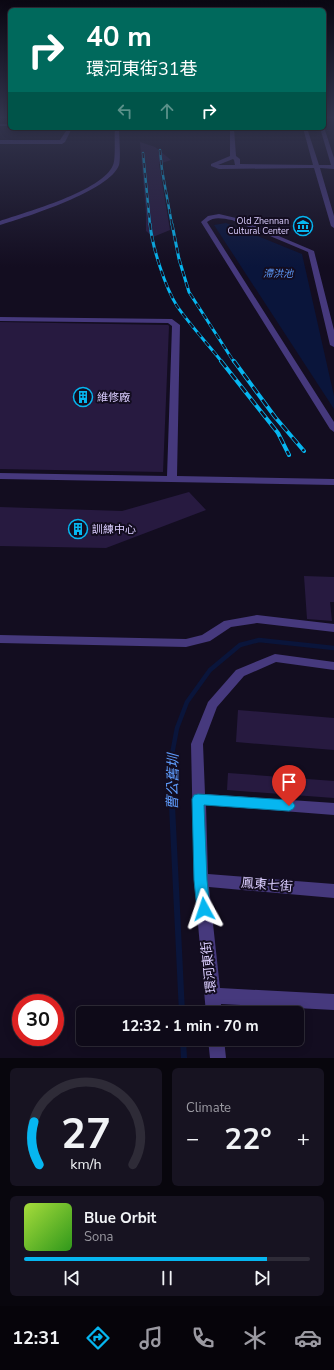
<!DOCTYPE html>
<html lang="en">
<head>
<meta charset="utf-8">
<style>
  :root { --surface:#0e0a18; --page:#171321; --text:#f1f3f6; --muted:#9b9aa2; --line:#2e2b37; --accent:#06b6f0 }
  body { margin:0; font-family:"Nunito Sans","Noto Sans TC",sans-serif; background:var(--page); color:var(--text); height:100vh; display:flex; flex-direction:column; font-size:15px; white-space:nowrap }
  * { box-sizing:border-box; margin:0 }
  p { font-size:13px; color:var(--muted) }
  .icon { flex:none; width:22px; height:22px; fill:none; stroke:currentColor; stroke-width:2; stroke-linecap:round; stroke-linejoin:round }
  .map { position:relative; height:1058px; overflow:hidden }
  .drawer { display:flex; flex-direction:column; gap:10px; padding:10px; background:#08060d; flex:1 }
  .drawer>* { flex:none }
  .banner { position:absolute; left:8px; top:8px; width:318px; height:122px; border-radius:6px; box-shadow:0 2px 10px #0003,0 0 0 1px var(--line); background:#00695c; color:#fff; overflow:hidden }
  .speed { position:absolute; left:12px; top:994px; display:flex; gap:8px; font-size:20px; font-weight:700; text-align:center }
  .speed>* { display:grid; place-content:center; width:52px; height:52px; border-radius:50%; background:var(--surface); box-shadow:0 2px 10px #0003,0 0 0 1px var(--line); line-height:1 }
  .speed .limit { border:6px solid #d22; background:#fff; color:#111 }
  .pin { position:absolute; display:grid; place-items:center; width:34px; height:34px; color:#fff; margin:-41px -17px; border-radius:50% 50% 50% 0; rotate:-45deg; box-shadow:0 0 4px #0007 }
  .pin .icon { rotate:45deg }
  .me { position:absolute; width:44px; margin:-22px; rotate:355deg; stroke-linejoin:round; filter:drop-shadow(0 0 3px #0008) }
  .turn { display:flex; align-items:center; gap:14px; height:84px; padding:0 12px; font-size:18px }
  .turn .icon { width:52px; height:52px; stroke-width:2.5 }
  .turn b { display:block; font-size:28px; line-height:34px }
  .lanes { display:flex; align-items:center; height:38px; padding:0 12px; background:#0003; justify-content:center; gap:20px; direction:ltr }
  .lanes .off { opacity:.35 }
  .big { font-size:30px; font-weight:700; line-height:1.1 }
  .drawer .tile { flex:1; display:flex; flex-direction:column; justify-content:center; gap:6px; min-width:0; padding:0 14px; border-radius:6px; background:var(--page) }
  .drawer .dial { align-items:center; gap:0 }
  .dial svg { height:104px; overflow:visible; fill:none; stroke:var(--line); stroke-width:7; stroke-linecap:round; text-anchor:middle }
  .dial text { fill:var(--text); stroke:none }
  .song { display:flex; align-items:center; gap:12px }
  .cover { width:48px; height:48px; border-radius:6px; background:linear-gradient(135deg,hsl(80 70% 55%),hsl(110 70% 35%)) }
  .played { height:4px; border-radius:2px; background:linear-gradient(90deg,var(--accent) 85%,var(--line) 85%) }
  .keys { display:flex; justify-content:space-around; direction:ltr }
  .heat { display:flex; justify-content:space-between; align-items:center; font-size:22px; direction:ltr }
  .drawer .tiles { flex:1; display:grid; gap:10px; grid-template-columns:1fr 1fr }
  .tile:last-child { grid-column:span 2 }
  .trip { position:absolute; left:76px; top:1006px; width:228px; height:40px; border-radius:6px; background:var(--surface); box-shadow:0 2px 10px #0003,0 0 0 1px var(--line); font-weight:700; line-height:40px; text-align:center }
  .menu { display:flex; height:64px; justify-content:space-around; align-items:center; background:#06040a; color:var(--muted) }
  .menu .icon { width:28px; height:28px }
  .menu .active { color:var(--accent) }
  .menu b { font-size:18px; color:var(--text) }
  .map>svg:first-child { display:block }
  .water { fill:#0a153b }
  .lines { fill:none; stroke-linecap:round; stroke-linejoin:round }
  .stream-far1 { stroke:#0a153b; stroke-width:4.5 }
  .stream { stroke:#0a153b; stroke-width:6 }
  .building { fill:#271a40 }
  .minor { fill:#46397d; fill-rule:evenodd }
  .rail-far2-casing { stroke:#06b6f0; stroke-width:2.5 }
  .rail-far1-casing { stroke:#06b6f0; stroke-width:3 }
  .rail-casing { stroke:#06b6f0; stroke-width:4 }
  .rail-far2 { stroke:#130d20; stroke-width:1.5; stroke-dasharray:5; stroke-linecap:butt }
  .rail-far1 { stroke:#130d20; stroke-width:2; stroke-dasharray:6; stroke-linecap:butt }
  .rail { stroke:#130d20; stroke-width:2.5; stroke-dasharray:8; stroke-linecap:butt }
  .route { fill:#06b6f0; stroke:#04769c }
  .labels { text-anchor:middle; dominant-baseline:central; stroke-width:4; stroke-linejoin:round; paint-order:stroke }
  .far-poi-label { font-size:9px; fill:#dacdfe; stroke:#130d20; text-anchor:end }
  .far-water-label { font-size:10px; font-style:italic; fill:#5e9bfb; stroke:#130d20 }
  .poi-label { font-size:11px; fill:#dacdfe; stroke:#130d20; text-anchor:start }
  .near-street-label { font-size:13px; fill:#dacdfe; stroke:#130d20 }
  .near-water-label { font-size:14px; font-style:italic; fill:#5e9bfb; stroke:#130d20 }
</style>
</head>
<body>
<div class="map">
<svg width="334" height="1058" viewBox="0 0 334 1058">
  <rect width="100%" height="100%" fill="#130d20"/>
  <path class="water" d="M226,223l76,31 32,142v13l-120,-184z"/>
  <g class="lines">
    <path class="stream-far1" d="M170,765l7,-37 10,-26 23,-32 30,-25 19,-5 75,8"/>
    <path class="stream" d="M170,764l12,249
      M183,1039l1,19"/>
  </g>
  <path class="building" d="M140,142l15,5 16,13 -12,4 11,66 -17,7 -7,-6v-17z
    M0,322l168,3 1,1 -6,146 -163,-3z
    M189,492l17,18 -100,38 -106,-2v-39l122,4z
    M304,576l30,1v25h-4l2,19 -25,-2z
    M238,710l96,8v32l-98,-8z
    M228,773l106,8v17l-107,-8z"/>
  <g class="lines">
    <path class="minor" d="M0,124h10v2h-10z
      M324,127l10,31v11l-14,-1 14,48v12l-3,-2 -17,-58 -95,1 -8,-3v-2l19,-8v-25h-18l-8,-3h30l2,28 4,3v5l73,1 -10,-37h4l12,37h12l-11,-37zM233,159l1,1 1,5h-17z
      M68,128h4l-7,14 -3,2h-62v-4h60z
      M115,128h4c0,8 2,30 0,37 -9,26 -93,52 -119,60v-4c26,-9 103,-30 113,-56 3,-6 1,-29 2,-37z
      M219,214l17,4 78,33 20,79v17l-4,-2 -22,-93 -76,-32c-9,-1 -17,-4 -25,2l127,200v10l-4,-3 -129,-207 7,-6z
      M0,317l172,2 8,6 -3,151 157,3v6l-334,-6v-6l167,3 5,-150 -4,-3 -168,-2z
      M257,615l77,9v8l-77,-9 -26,4 -21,14 -24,6 -186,-4v-8l186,4 16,-4 22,-14z
      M275,654l59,8v8l-58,-8 -32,14 -27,31 -14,37 2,50 129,9v12l-128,-10 2,69 126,10v14l-125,-11 11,101 114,6v16l-113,-6 1,9h-16l-12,-133 -3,-136 17,-42 28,-32z
      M208,1039h16l2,19h-16z"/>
    <defs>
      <path id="rail-far2" d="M160,150l2,20 10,55
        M143,153l7,72"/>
      <path id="rail-far1" d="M150,224c2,22 15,63 27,82 13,19 30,37 45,56
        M172,224l7,35 10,33 45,70"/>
      <path id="rail" d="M221,361l57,72 11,22
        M234,361l41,56 29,34"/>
    </defs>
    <use href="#rail-far2" class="rail-far2-casing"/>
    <use href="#rail-far1" class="rail-far1-casing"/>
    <use href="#rail" class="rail-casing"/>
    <use href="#rail-far2" class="rail-far2"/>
    <use href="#rail-far1" class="rail-far1"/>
    <use href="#rail" class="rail"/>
  </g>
  <linearGradient id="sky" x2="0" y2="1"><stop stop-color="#0a0712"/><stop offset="0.44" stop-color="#33354e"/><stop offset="1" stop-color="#33354e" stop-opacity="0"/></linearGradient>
  <rect width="334" height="267" fill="url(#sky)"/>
  <path class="route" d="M198,794l91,6 4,2 2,4 -2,3 -4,2 -85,-6 3,75 3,29 -2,4 -4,2 -5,-2 -2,-4 -3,-29 -2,-81 2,-4z"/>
  <defs>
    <symbol id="museum-ring" viewBox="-11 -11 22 22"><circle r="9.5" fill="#130d20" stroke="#06b6f0" stroke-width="1.5"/><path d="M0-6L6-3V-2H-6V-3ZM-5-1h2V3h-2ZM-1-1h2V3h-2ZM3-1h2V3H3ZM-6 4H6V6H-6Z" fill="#06b6f0"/></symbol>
    <symbol id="building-ring" viewBox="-11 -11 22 22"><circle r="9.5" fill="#130d20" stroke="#06b6f0" stroke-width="1.5"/><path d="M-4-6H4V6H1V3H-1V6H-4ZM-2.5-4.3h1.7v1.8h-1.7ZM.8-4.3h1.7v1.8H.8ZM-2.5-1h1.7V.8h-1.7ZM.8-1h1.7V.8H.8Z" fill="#06b6f0"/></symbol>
  </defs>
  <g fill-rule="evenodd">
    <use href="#museum-ring" x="292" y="215" width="22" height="22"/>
    <use href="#building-ring" x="72" y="386" width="22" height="22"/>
    <use href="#building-ring" x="67" y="518" width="22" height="22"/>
  </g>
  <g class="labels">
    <g class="far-poi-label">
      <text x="289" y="221">Old Zhennan<tspan x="289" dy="10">Cultural Center</tspan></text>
    </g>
    <g class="far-water-label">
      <text x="278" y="274">滯洪池</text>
    </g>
    <g class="poi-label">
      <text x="97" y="397">維修廠</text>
      <text x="92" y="529">訓練中心</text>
    </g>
    <g class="near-street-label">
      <text transform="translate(267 885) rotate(5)">鳳東七街</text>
      <text transform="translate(209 967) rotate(-96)">環河東街</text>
    </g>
    <g class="near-water-label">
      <text transform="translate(173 782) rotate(-89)">曹公舊圳</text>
    </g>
  </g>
</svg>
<div class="speed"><div class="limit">30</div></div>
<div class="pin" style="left:289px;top:806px;background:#d93025"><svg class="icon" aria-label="arrive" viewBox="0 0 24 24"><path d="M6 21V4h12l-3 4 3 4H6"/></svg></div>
<svg class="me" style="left:204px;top:909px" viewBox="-20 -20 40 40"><path d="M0-17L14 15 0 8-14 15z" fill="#06b6f0" stroke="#fff" stroke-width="4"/></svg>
<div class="trip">12:32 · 1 min · 70 m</div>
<div class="banner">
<div class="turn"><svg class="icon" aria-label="right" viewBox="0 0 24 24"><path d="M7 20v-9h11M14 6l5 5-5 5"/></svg><div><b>40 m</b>環河東街31巷</div></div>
<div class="lanes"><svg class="icon off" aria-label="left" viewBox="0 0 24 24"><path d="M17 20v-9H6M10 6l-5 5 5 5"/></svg><svg class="icon off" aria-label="ahead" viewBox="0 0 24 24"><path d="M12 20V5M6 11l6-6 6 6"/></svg><svg class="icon" aria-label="right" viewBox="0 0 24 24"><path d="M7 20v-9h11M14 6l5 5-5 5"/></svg></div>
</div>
</div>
<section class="drawer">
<div class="tiles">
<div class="tile dial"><svg viewBox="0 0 100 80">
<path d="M14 69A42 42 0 1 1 86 69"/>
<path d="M14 69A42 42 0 0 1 10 36" stroke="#06b6f0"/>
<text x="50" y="56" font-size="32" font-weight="700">27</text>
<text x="50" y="72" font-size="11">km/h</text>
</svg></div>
<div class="tile"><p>Climate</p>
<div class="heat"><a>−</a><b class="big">22°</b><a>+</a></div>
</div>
<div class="tile">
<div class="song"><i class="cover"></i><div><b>Blue Orbit</b><p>Sona</p></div></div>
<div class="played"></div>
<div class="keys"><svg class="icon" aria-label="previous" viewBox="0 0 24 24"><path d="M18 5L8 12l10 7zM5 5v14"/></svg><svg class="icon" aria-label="pause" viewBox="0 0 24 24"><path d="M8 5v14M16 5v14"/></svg><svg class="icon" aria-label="next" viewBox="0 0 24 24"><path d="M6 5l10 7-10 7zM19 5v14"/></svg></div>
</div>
</div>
</section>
<nav class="menu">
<b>12:31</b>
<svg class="icon active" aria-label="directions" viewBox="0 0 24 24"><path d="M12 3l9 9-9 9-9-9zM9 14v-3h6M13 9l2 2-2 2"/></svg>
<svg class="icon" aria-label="music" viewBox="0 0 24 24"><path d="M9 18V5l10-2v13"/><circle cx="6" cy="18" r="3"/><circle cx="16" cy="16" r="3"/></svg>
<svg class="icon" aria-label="phone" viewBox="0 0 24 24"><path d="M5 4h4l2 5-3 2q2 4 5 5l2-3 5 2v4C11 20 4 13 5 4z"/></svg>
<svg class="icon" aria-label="climate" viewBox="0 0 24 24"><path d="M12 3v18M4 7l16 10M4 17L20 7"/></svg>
<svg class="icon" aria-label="car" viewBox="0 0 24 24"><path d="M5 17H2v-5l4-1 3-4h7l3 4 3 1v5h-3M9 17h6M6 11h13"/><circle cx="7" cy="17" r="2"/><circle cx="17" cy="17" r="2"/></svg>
</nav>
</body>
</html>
